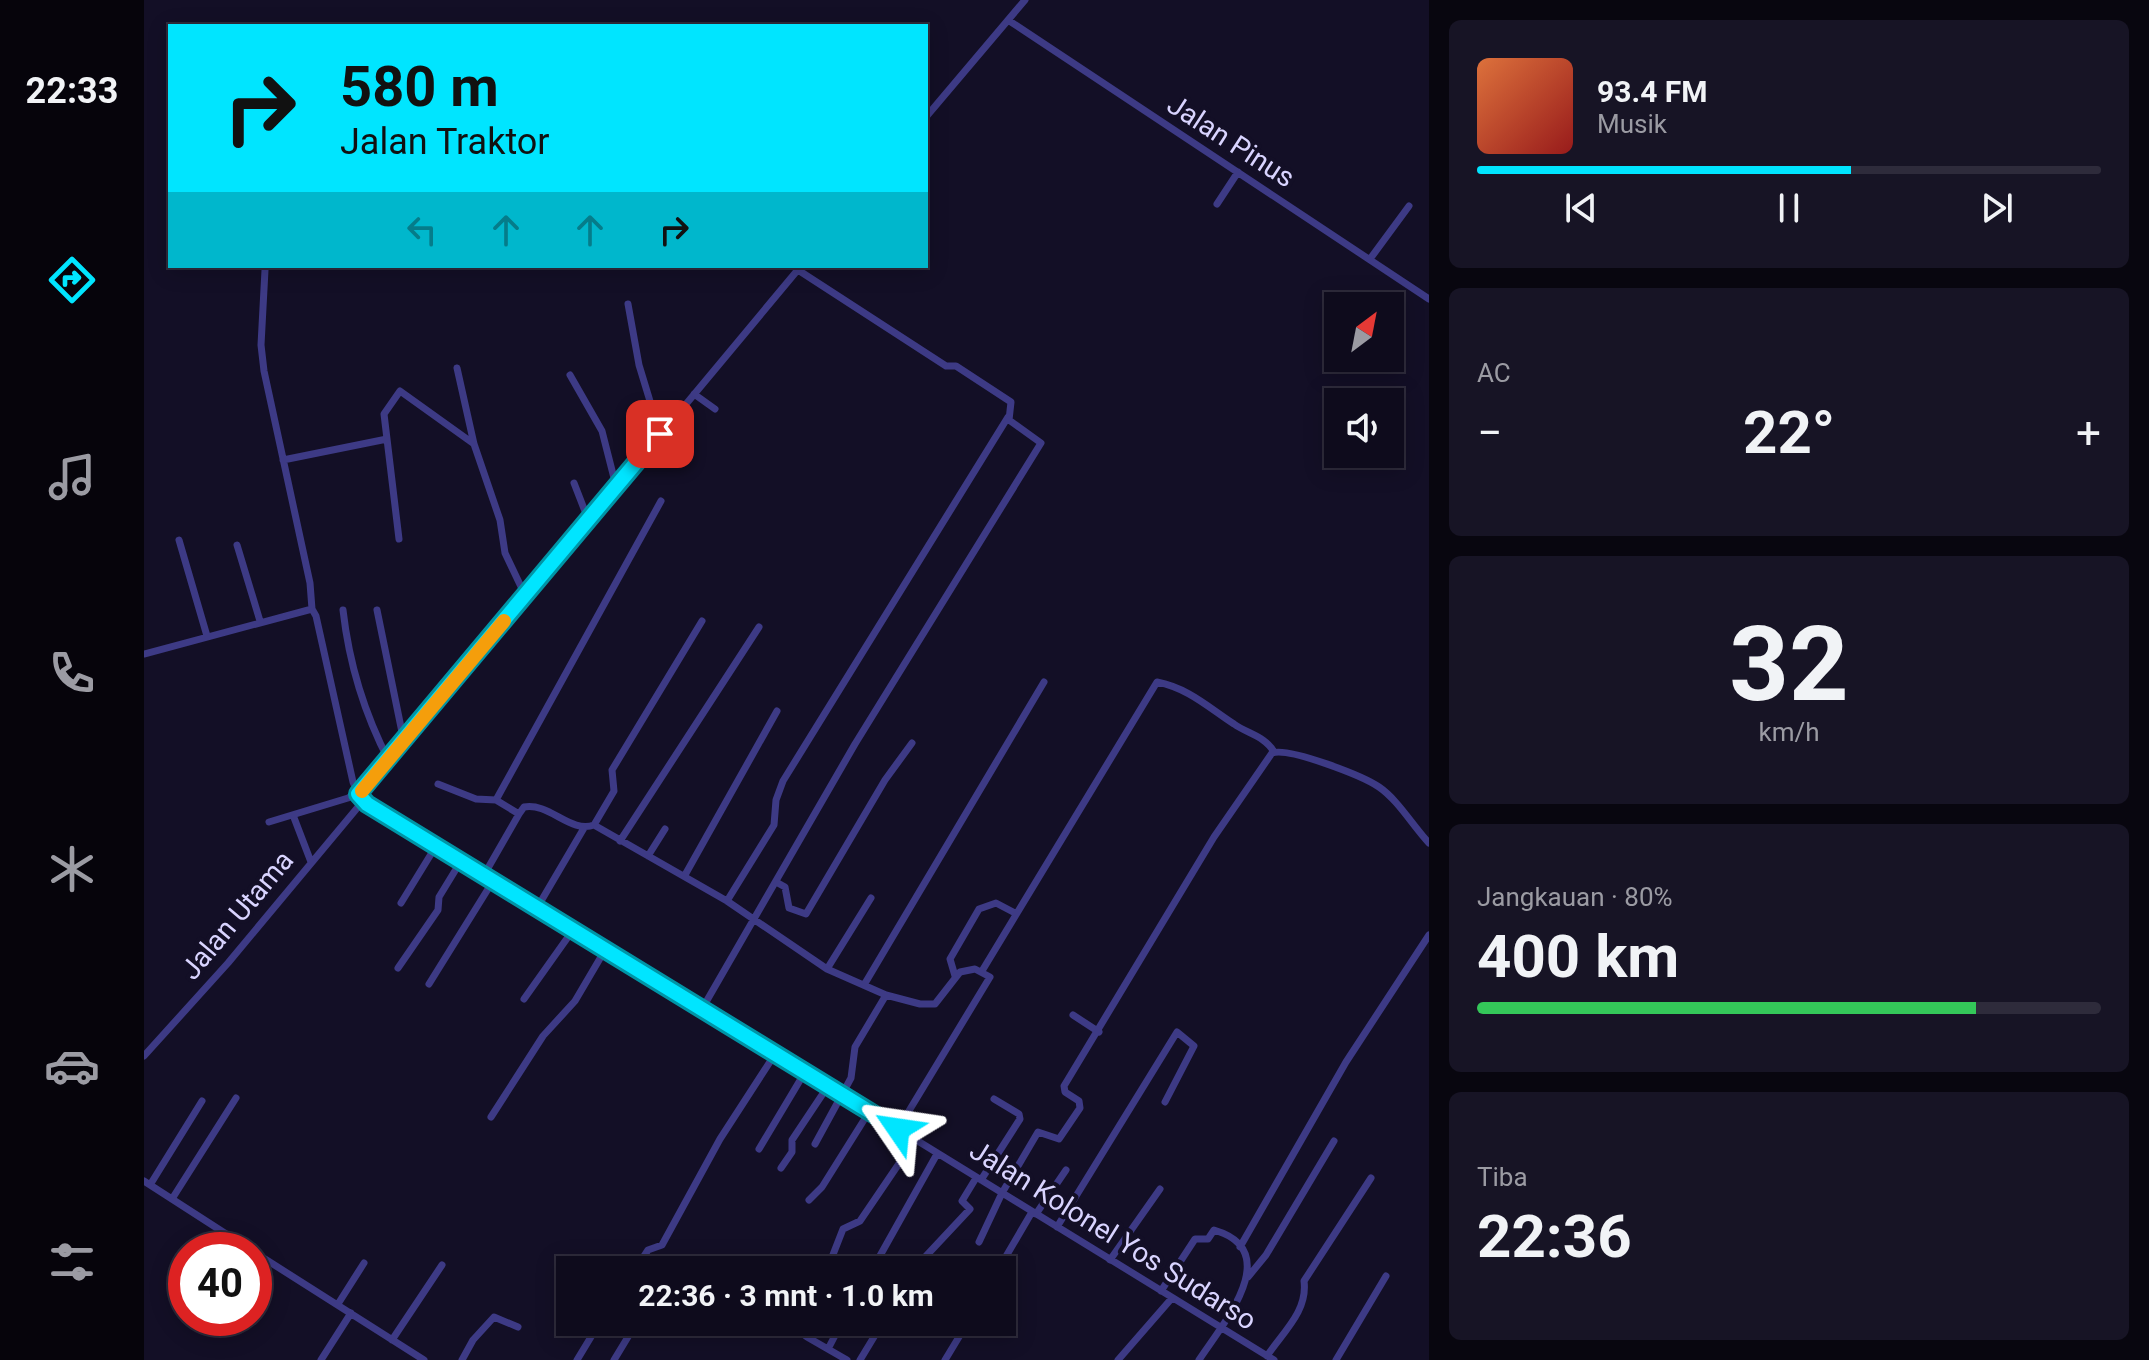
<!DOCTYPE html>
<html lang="id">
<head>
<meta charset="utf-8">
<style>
  :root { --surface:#0e0b1c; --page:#171425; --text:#f1f3f6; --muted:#9b9ba3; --line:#2e2b3b; --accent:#00e5ff }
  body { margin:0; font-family:Roboto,sans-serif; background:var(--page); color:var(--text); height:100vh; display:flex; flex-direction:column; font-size:30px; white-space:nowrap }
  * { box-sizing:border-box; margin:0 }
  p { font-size:26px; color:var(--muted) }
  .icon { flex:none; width:44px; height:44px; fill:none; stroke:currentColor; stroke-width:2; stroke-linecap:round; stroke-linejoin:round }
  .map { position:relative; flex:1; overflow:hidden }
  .sheet { display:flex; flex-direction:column; gap:20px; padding:20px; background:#08060f; width:720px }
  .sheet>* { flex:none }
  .guide { position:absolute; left:24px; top:24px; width:760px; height:244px; border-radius:0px; box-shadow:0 4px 20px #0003,0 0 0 2px var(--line); background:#00e5ff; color:#111; overflow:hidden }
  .needle { width:52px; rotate:32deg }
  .controls { position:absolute; left:1180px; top:292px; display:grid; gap:16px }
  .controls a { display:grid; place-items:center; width:80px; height:80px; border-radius:0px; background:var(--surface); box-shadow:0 4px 20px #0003,0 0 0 2px var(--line); font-size:40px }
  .speed { position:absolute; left:24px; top:1232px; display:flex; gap:16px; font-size:40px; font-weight:700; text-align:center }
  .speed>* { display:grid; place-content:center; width:104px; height:104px; border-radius:50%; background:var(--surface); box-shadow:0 4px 20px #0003,0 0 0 2px var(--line); line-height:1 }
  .speed .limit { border:12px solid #d22; background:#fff; color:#111 }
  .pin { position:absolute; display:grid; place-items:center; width:68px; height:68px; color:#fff; margin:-34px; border-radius:16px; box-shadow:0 4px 12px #0006 }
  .me { position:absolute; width:88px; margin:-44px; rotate:302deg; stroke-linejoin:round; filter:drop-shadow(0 0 6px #0008) }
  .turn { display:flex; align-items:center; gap:28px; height:168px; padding:0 40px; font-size:36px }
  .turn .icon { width:104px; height:104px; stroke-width:2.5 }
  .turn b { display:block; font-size:56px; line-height:68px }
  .lanes { display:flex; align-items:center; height:76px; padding:0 40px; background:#0003; justify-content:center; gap:40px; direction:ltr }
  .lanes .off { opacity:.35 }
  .big { font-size:60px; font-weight:700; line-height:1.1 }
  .sheet .card { flex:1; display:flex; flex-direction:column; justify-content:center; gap:12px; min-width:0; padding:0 28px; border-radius:12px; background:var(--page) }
  .sheet .dial { align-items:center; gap:0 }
  .dial b { font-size:104px; line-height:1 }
  .song { display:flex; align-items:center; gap:24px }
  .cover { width:96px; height:96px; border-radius:12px; background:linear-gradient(135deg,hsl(20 70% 55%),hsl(0 70% 35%)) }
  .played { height:8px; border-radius:4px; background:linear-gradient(90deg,var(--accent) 60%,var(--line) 60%) }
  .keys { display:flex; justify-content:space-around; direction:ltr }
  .heat { display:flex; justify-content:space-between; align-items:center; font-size:44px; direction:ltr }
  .charge { height:12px; border-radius:6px; background:linear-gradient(90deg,#34c759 80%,var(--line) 0) }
  .trip { position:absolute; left:412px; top:1256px; width:460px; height:80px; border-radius:0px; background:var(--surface); box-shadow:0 4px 20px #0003,0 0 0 2px var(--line); font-weight:700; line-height:80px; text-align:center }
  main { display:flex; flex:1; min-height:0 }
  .menu { display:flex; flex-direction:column; width:144px; justify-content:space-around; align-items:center; background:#06040b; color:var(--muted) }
  .menu .icon { width:56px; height:56px }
  .menu .current { color:var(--accent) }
  .menu b { font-size:36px; color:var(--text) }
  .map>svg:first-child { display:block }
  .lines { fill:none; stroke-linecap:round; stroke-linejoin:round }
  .minor { stroke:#3d3a85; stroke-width:7 }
  .route-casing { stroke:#0095a6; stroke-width:20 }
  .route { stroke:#00e5ff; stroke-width:14 }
  .slow { stroke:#f59e0b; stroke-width:14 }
  .labels { text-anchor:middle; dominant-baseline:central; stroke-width:8; stroke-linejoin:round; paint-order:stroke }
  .street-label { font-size:28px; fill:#d9d4ff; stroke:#130f26 }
</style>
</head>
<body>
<main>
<nav class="menu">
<b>22:33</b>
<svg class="icon current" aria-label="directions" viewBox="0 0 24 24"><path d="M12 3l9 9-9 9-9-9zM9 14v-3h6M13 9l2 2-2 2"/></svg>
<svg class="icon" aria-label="music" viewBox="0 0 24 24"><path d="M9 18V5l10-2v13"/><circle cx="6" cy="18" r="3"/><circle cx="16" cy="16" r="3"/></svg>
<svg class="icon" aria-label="phone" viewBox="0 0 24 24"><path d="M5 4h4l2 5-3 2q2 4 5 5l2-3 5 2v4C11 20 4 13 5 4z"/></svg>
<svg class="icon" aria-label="climate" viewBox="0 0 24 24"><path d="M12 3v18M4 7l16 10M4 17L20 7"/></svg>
<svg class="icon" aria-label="car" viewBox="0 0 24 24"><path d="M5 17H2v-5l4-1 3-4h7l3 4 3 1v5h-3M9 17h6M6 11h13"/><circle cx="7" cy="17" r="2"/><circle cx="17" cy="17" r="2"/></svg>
<svg class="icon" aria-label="filters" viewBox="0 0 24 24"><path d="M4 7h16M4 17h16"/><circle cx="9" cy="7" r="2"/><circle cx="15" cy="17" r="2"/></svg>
</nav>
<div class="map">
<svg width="1285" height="1360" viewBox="0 0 1285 1360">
  <rect width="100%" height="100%" fill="#130f26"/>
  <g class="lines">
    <path class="minor" d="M864,20l421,279
      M782,117l99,-117
      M1073,204l21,-32
      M1226,259l39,-53
      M121,270l-4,75 3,26 46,212 2,26 4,7 37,166 7,16 914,562
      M484,304l11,61 21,69
      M313,368l17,76 26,76 5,33 20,42
      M426,375l32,56 14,55
      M550,394l21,15
      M243,439l12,100
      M139,460l104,-21 -3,-25 16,-23 74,53
      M430,483l14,36
      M35,540l28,96
      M93,545l23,76
      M199,610c6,53 21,103 46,151
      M233,610l27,132
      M0,654l168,-45
      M294,784l38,15 20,1 23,14
      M352,800l165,-299
      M149,815l18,47
      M125,822l79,-24 19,-11 434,-521
      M450,825l20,-34 -2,-21 90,-149
      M476,841l139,-214
      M504,856l17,-27
      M340,875l35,-61 5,-7c25,-5 47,27 70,18l133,76 100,68 59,26 -31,52 -4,31 -36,66
      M541,875l92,-164
      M632,882l9,5 4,21 17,6 79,-134 27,-37
      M583,901l47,-76 2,-25 7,-19 225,-364
      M257,903l35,-57
      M393,908l47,-80
      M254,968l40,-58 1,-13 22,-36
      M683,969l44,-71
      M838,971l175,-289c31,6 51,25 77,42 14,10 31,12 40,28
      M811,976l-5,-17 29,-50 17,-6 19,10
      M285,984l64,-103
      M720,985l180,-303
      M742,995l34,9h15l25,-32 15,-3 15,8 -92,152
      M380,999l49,-69
      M558,1009l153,-265 186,-301 -32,-23 2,-18 -55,-36h-10l-148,-96
      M929,1015l26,17
      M0,1056l84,-93 135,-162
      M347,1117l52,-81 32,-35 30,-51
      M615,1149l46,-77
      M637,1168l11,-16v-12l36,-54
      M837,1180l39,-61 -1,-5 -25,-15
      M0,1181l107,69
      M6,1185l52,-84
      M28,1199l64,-101
      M665,1200l13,-13 47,-75
      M892,1214l30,-44
      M913,1227l120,-195 17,14 -29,56
      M835,1242l23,-49 36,-61 21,7 21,-31 -1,-7 -14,-9 -1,-6 150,-249 58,-84c17,-6 91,23 107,34 19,13 34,39 50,56
      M1096,1247l106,-185 83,-127
      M110,1252l170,108
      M966,1260l50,-71
      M491,1270l13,-20 14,-5 58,-106 55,-85
      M526,1270l7,-11
      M683,1270l16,-41 17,-8 55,-81
      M728,1270l65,-116
      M769,1270l57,-61 -8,-8 14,-23
      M854,1270l34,-58
      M1104,1277l18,-22 68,-114
      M1017,1291l34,-52h13l6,-9c72,21 8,95 -15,130
      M194,1304l26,-41
      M663,1322l-4,12 4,3 40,23
      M248,1340l50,-75
      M684,1349l14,-27
      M1123,1356c16,-24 41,-45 37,-75l67,-103
      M177,1360l30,-47
      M318,1360l11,-20 21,-23 24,10
      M433,1360l23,-38
      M470,1360l23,-38
      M716,1360l23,-38
      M801,1360l23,-38
      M974,1360l54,-62
      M1192,1360l50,-84"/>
  </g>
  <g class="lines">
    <defs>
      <path id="route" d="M516,434l-302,360 9,10 531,325"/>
    </defs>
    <use href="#route" class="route-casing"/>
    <use href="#route" class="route"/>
    <path class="slow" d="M218,791l142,-170"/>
  </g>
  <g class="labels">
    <g class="street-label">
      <text transform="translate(1087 141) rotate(33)">Jalan Pinus</text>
      <text transform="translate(93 915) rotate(-50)">Jalan Utama</text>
      <text transform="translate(969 1235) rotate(32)">Jalan Kolonel Yos Sudarso</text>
    </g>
  </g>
</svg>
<div class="controls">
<a><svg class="needle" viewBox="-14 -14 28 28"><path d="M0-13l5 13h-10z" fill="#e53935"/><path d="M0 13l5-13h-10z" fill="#9b9ba3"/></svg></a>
<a><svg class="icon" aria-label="sound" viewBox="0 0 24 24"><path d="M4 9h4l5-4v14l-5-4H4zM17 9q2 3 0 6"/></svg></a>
</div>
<div class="speed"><div class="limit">40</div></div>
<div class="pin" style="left:516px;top:434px;background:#d93025"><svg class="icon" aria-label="arrive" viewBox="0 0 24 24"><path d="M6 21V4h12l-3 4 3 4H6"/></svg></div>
<svg class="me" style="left:754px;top:1129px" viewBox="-20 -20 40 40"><path d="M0-17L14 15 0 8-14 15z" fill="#00e5ff" stroke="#fff" stroke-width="4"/></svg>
<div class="trip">22:36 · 3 mnt · 1.0 km</div>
<div class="guide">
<div class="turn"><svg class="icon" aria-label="right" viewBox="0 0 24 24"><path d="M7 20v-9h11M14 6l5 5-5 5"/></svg><div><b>580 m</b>Jalan Traktor</div></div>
<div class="lanes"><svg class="icon off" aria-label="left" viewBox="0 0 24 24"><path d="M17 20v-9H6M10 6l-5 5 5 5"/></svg><svg class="icon off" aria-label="ahead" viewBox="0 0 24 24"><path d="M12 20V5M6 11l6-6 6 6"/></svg><svg class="icon off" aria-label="ahead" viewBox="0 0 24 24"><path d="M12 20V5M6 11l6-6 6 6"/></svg><svg class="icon" aria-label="right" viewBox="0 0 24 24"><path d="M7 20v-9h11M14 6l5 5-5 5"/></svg></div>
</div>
</div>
<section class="sheet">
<div class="card">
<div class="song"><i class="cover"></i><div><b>93.4 FM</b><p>Musik</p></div></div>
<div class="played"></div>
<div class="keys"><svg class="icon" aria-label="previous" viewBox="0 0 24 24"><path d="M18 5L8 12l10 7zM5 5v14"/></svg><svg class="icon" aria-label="pause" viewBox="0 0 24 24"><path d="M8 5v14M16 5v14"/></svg><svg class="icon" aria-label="next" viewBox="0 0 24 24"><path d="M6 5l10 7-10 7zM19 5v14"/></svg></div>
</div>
<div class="card"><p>AC</p>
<div class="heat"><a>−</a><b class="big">22°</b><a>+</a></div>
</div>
<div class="card dial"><b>32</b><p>km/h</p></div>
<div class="card"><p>Jangkauan · 80%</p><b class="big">400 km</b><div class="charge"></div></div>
<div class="card"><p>Tiba</p><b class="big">22:36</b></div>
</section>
</main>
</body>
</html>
